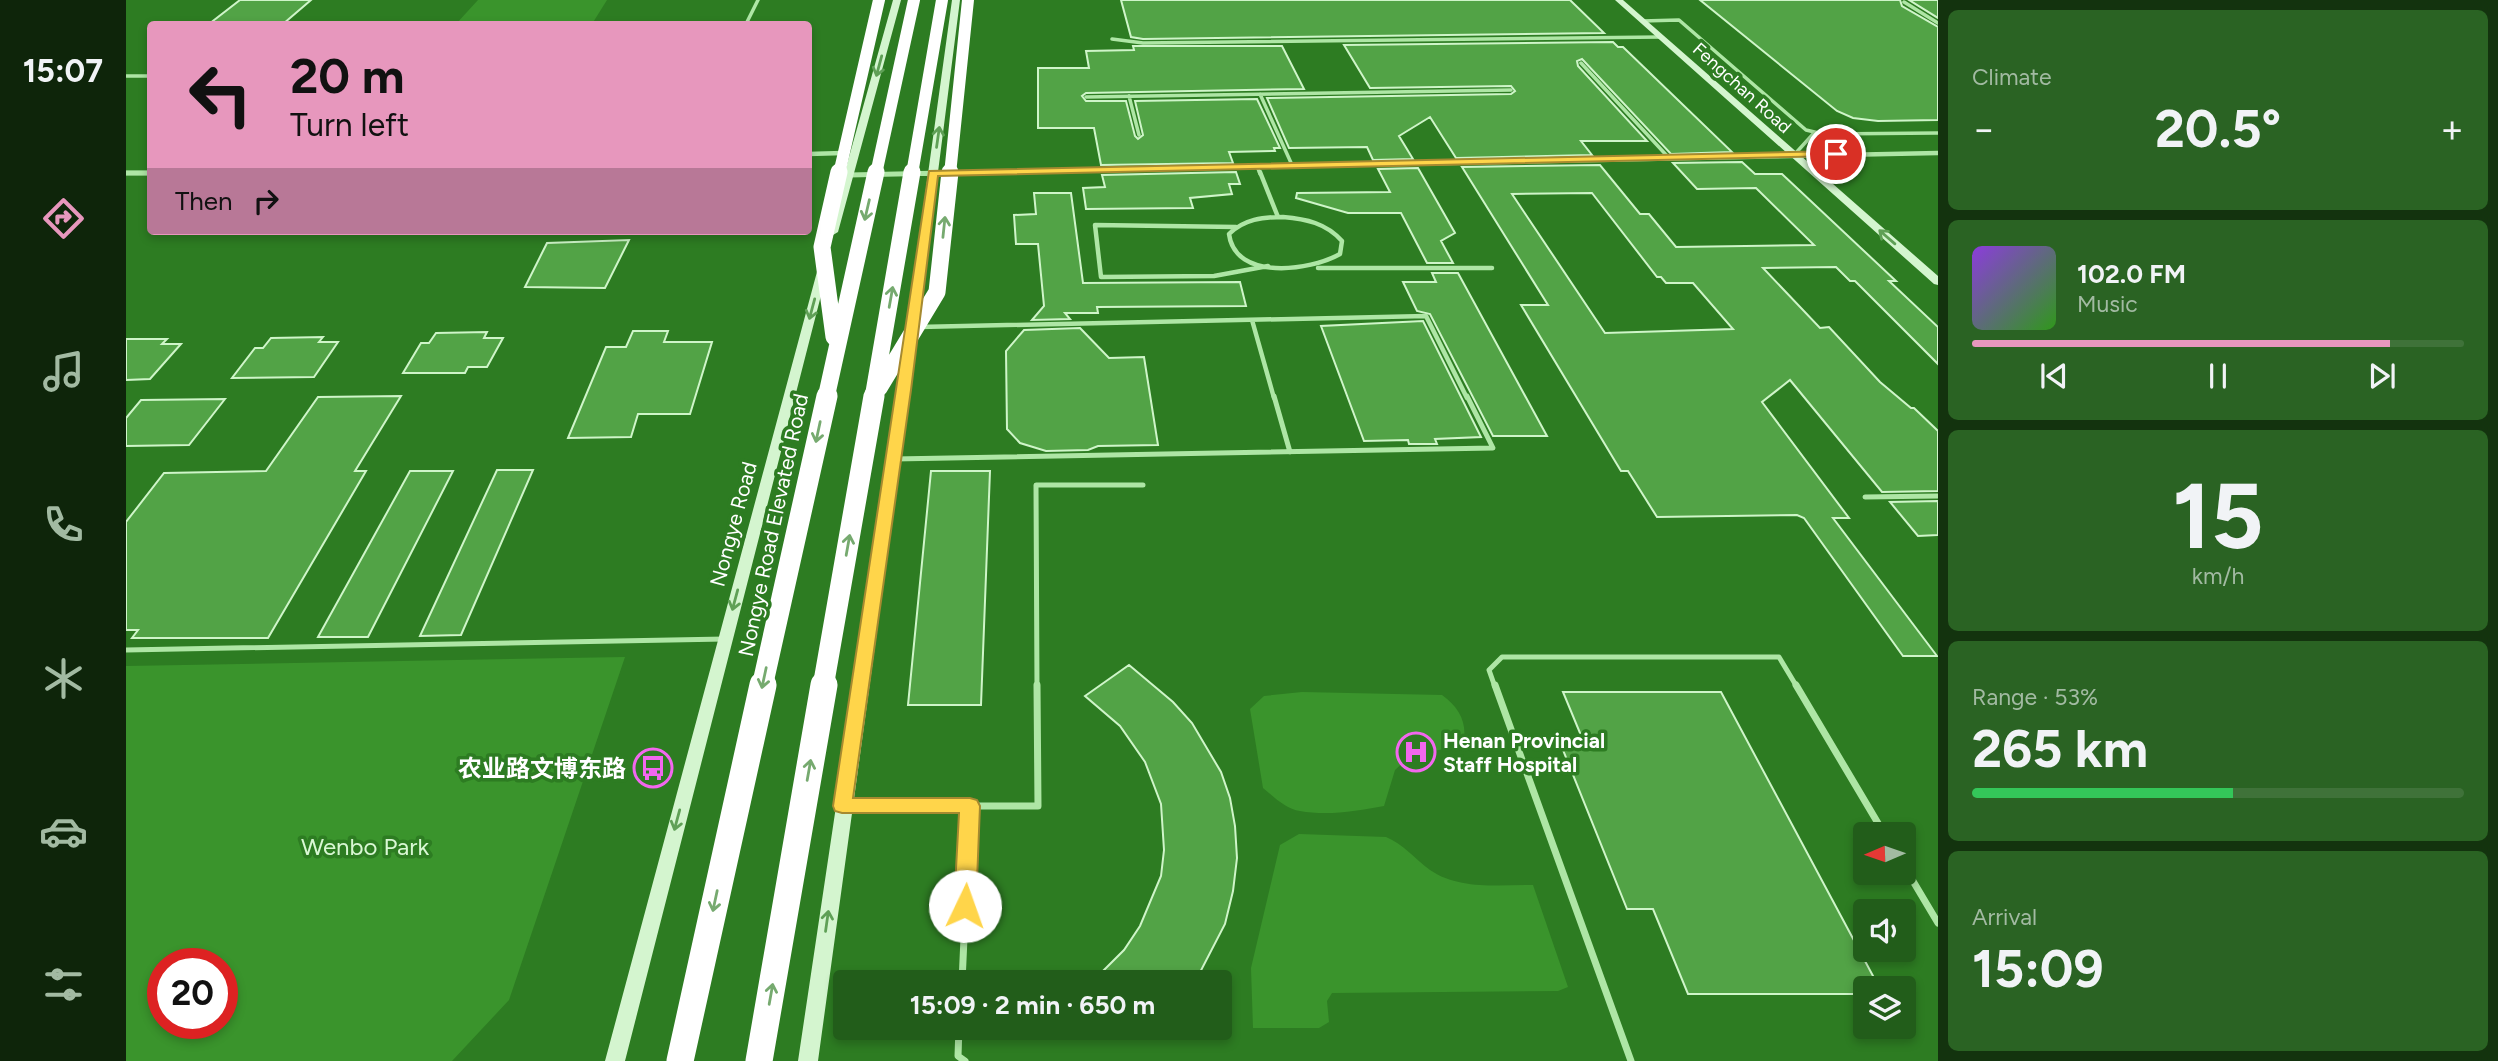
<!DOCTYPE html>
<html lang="en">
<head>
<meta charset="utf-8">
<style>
  :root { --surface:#225d1a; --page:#2a6323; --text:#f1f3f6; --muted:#a2baa2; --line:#3f7239; --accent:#e797bd }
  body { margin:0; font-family:Figtree,"Noto Sans SC",sans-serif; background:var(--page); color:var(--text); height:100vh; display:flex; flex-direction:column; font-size:26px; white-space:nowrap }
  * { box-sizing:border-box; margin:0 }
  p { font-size:23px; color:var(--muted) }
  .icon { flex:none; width:38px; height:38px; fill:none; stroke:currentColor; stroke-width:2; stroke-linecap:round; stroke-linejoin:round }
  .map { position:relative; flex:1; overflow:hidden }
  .details { display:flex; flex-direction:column; gap:10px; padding:10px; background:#13330e; width:560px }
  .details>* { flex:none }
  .hud { position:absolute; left:21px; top:21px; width:665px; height:214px; border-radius:7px; box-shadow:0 4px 10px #0003; background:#e797bd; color:#111; overflow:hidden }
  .needle { width:46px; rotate:268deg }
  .fabs { position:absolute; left:1727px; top:822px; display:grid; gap:14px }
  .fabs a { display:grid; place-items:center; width:63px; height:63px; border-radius:7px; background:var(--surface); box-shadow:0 4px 10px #0003; font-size:35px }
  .speed { position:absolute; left:21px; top:948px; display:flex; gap:14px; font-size:35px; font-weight:700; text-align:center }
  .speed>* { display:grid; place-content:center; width:91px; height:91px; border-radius:50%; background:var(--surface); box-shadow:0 4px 10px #0003; line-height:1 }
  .speed .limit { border:10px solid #d22; background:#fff; color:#111 }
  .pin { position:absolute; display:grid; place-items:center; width:60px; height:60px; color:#fff; margin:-30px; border:4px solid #fff; border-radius:50%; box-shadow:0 2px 7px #0007 }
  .me { position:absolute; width:77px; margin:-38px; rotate:3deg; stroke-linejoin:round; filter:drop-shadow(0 0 5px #0008) }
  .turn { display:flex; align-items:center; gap:24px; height:147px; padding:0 28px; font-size:32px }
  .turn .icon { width:91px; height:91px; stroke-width:2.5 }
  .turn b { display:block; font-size:49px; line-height:60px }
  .then { display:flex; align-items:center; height:66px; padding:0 28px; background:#0003; gap:14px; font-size:26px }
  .big { font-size:52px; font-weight:700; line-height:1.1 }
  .details .widget { flex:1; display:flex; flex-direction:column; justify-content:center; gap:10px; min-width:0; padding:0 24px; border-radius:10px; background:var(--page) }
  .details .dial { align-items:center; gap:0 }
  .dial b { font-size:91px; line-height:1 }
  .song { display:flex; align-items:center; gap:21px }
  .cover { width:84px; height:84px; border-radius:10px; background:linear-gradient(135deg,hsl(270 70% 55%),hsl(110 70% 35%)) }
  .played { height:7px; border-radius:4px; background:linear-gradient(90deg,var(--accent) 85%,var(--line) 85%) }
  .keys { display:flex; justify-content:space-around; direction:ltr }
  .heat { display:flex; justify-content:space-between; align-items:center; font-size:38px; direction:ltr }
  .charge { height:10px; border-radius:5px; background:linear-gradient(90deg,#34c759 53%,var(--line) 0) }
  .trip { position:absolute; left:707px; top:970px; width:399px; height:70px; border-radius:7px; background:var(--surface); box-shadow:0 4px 10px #0003; font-weight:700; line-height:70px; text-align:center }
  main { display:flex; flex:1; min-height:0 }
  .tab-bar { display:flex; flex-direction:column; width:126px; justify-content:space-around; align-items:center; background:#0e250a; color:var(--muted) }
  .tab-bar .icon { width:49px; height:49px }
  .tab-bar .selected { color:var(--accent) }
  .tab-bar b { font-size:32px; color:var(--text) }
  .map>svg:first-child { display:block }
  .green { fill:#3a942c; fill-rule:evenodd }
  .building { fill:#52a346; stroke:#cff5c9; stroke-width:2; fill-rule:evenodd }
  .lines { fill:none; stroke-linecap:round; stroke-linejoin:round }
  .lane-far3 { stroke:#aee6a5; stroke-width:3.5 }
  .lane-far2 { stroke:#aee6a5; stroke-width:4.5 }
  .lane-far1 { stroke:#aee6a5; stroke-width:5 }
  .lane { stroke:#aee6a5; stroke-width:7 }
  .street-far1 { stroke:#aee6a5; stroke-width:4.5 }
  .street { stroke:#aee6a5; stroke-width:5 }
  .secondary { fill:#d4f5cf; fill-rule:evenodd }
  .highway-bridge-far3 { stroke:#fff; stroke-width:12 }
  .highway-bridge-far2 { stroke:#fff; stroke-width:17 }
  .highway-bridge-far1 { stroke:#fff; stroke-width:21 }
  .highway-bridge { stroke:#fff; stroke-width:27 }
  .oneway { stroke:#5fa056 }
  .oneway2 { stroke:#76aa6f }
  .route { fill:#ffd54a; stroke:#a68a30; stroke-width:2 }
  .labels { text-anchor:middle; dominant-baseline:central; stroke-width:7; stroke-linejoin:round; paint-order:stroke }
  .far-street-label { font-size:18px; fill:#fff; stroke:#2d7c22 }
  .street-label { font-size:21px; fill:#fff; stroke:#2d7c22 }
  .poi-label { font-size:21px; font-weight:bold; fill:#fff; stroke:#2d7c22; text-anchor:start }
  .near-poi-label { font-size:24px; font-weight:bold; fill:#fff; stroke:#2d7c22; text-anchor:end }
  .near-park-label { font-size:24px; fill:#d9f7d4; stroke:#2d7c22 }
</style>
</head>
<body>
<main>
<nav class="tab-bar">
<b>15:07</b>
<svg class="icon selected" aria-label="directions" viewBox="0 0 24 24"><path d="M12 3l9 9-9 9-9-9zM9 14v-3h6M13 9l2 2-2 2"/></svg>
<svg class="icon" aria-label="music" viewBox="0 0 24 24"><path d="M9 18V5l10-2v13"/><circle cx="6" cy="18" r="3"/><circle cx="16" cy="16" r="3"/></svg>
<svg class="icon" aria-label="phone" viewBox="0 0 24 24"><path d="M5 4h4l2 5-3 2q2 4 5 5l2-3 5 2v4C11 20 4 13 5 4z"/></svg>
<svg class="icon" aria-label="climate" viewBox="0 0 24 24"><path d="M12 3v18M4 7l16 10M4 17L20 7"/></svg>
<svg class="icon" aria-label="car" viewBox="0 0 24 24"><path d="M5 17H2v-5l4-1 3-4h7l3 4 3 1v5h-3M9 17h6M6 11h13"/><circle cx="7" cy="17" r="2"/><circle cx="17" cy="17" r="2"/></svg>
<svg class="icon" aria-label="filters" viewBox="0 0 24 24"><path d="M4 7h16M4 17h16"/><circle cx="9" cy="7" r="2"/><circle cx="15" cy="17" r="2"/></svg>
</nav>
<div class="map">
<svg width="1812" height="1061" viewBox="0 0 1812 1061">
  <rect width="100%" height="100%" fill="#2d7c22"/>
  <path class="green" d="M352,0h129l-15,24h-136z
    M499,657l-116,343 -57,61h-326v-395zM37,964h59v60h-59z
    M1176,692l140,3c18,13 26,29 21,50l-53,11 -15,14 -11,36c-26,5 -57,10 -84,5 -14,-2 -26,-14 -37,-23l-13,-79 14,-13z
    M1173,834l87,3c17,7 29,22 44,33 29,20 69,15 103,15l35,102 -10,4 -226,2 -5,8 2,21 -10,6h-66l-2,-60 29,-123z"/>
  <path class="building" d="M114,0h71l-28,24h-74z
    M995,0h449l34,33 -461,6 -12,-2z
    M1574,0h200l2,6 36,21v93l-60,1 -25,-3 -16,-7z
    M1783,0h29v18z
    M1487,42l5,5h5l109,105 -61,2 -89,-95 -5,2 1,5 69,75h-66l11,14 -136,3 -26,-41 -31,19 14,23 -40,1 -6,-13 -78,1 -22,-50 244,-4 4,-3 -4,-5 -141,2 -26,-43z
    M1007,46h149l22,43 -218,4 -4,3 4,5h40l9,35 3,3 5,-4 -8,-34 122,-2 23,49h-6l1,3 -46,1 4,11 -132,2 -7,-37h-56v-60h51l-3,-17 48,-1z
    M1616,162l13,12h27l114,107h-7l49,46v37l-83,-83h-5l-14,-14 -73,1 57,60 9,-1 51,55 31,26h3l24,23v60l-56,1 -92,-112 -28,22 87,116h-16l104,138h-34l-99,-138 -7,-3 -140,2 -29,-46h-7l-100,-166h27l-86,-138 138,-2 40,49h9l27,33 138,-2 -58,-57 -59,1 -24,-26zM1466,193l65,84h4l5,6h27l40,46 -128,4 -93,-139z
    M1292,168l37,65 -14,8 12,22h-26l-26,-50h-53l-52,-15 1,-5 93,-1 -12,-23z
    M1110,172l4,12h-11l3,10 -42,4 3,10 -107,1 -3,-21 22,-1 -3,-12z
    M908,193h37l12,90 157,-1 6,24 -149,1 1,6h-33l5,6 -38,1 12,-14 -6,-62h-22l-2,-29 22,-1z
    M503,240l-24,48 -80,-1 22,-44z
    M1306,273h26l89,163h-54l-63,-122 -13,-3 -14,-29h33z
    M1297,321l58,116 -46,2 2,5h-28l-1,-4 -44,1 -43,-115z
    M954,328l29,30 35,-1 14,88 -60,1 -10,4 -42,1 -26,-8 -13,-14 -1,-78 18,-21z
    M507,331h35l-4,11h48l-22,72h-52l-7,23 -63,1 38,-91h20z
    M361,332l-3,6h19l-16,29h-19l-3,6h-62l18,-30h8l7,-10z
    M197,337l-4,5h19l-24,35 -82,1 23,-30h8l8,-10z
    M0,339h41l-5,5h19l-31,35 -24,1z
    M275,396l-46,75h11l-98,167h-136l6,-8h-12v-108l38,-49 102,-2 52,-74z
    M99,399l-36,46 -63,1v-28l15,-18z
    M371,470h36l-72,165 -41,1z
    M284,471h43l-85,166h-50z
    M805,471h59l-9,234h-73z
    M1812,501v34l-20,1 -28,-34z
    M1003,665l44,37 19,21 29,49 9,26 5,28 2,32 -4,33 -8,33 -30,58h-78l-14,-11 21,-21 16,-24 21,-50 3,-26 -3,-46 -16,-42 -25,-36 -35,-30z
    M1437,692h158l159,297h-14v5h-178l-35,-85h-26l-66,-164h24z"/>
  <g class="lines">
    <path class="lane-far3" d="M1778,2l34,21
      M1516,21l37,-1 127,110 17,4 115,-1
      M620,24l12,-24
      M986,39l31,4 518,-6
      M1455,63l88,95
      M0,76h24
      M1134,94l32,71
      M1003,96l10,39
      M960,97l425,-7
      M1668,155l20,-22
      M1131,166l3,8"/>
    <path class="lane-far2" d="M1134,172l18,45
      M1157,217c23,2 43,6 59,24l-2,13c-30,17 -105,27 -111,-20 15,-15 34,-17 54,-17z
      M1110,227l-141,-2 6,52 113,-1 54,-10
      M1192,268h174
      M1126,320l22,78
      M793,327l507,-11 41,82"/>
    <path class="lane-far1" d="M1148,396l16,56
      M768,459l599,-11 -26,-52
      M1739,497l73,-1
      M0,650l599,-11
      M911,687l-1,-202h107
      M1369,687l-6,-17 13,-13h277l18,30"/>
    <path class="lane" d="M1369,685l136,376
      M1670,685l89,150
      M723,806h189l-1,-121
      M1778,866l34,57
      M836,982l8,-176
      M833,1027l-1,29 7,5"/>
    <path class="street-far1" d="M682,154l35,-1
      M0,173h24
      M779,174l1033,-21"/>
    <path class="street" d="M0,173h24
      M723,175l143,-3"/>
    <path class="secondary" d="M767,0h8l-63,232 -5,3 -4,-1 -1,-2z
      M826,0h8l-50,391 -92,670h-20l100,-670z
      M1489,0h8l315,276v9l-4,-1z
      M697,265l5,3 -203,793h-20l213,-793z"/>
    <path class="highway-bridge-far3" d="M713,174l40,-174
      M750,174l38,-174
      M786,174l30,-174
      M824,174l18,-174"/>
    <path class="highway-bridge-far2" d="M708,337l-12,-90 17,-75
      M753,388l58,-96 13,-120
      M700,398l50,-226
      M747,398l39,-226"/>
    <path class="highway-bridge-far1" d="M636,687l65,-291
      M697,687l51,-291"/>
    <path class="highway-bridge" d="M554,1061l83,-376
      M633,1061l65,-376"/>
  </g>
  <defs><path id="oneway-shaft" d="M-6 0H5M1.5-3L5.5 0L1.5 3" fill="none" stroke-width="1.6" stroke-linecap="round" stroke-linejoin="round" transform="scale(1.75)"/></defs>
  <g class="oneway">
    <use href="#oneway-shaft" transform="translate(753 66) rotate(105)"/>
    <use href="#oneway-shaft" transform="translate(812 137) rotate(-82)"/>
    <use href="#oneway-shaft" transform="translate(1761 237) rotate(-139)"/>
    <use href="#oneway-shaft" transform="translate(686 309) rotate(105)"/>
    <use href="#oneway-shaft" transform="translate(609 600) rotate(105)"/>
    <use href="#oneway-shaft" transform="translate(551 820) rotate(105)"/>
    <use href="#oneway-shaft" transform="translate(701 921) rotate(-82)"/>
  </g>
  <g class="oneway2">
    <use href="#oneway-shaft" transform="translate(741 210) rotate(103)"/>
    <use href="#oneway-shaft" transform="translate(818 227) rotate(-84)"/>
    <use href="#oneway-shaft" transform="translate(765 297) rotate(-80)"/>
    <use href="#oneway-shaft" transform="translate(692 432) rotate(102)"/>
    <use href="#oneway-shaft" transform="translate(722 545) rotate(-80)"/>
    <use href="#oneway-shaft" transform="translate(638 678) rotate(102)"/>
    <use href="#oneway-shaft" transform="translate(683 770) rotate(-80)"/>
    <use href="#oneway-shaft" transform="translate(589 901) rotate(102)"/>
    <use href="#oneway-shaft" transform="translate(645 994) rotate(-80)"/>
  </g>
  <path class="route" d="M1710,151l5,3 -1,2 -902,20 -27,214 -58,408h117l7,2 3,6 -4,100 -4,6 -7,3 -8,-3 -3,-6 5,-93h-117l-7,-2 -2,-5 96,-635z"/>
  <defs>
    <symbol id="hospital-ring" viewBox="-11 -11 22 22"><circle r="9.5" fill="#2d7c22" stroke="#f267ee" stroke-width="1.5"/><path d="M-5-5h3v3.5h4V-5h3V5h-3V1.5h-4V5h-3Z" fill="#f267ee"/></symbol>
    <symbol id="bus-ring" viewBox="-11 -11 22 22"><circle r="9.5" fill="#2d7c22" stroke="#f267ee" stroke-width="1.5"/><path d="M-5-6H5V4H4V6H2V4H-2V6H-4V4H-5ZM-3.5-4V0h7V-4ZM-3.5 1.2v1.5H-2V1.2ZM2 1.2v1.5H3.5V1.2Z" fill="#f267ee"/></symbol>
  </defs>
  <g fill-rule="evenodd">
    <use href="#hospital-ring" x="1268" y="730" width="44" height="44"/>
    <use href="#bus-ring" x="505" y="746" width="44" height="44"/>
  </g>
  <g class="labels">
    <g class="far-street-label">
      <text transform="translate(1616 88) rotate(42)">Fengchan Road</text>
    </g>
    <g class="street-label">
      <text transform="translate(607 524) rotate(-75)">Nongye Road</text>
      <text transform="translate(647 525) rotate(-78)">Nongye Road Elevated Road</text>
    </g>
    <g class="poi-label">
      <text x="1317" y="740">Henan Provincial<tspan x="1317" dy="24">Staff Hospital</tspan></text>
    </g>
    <g class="near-poi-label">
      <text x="500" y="768">农业路文博东路</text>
    </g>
    <g class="near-park-label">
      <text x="239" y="846">Wenbo Park</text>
    </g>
  </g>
</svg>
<div class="fabs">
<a><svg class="needle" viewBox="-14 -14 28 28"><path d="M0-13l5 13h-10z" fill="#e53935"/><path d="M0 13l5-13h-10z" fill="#a2baa2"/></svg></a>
<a><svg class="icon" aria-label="sound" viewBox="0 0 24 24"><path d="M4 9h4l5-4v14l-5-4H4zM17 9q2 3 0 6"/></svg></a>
<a><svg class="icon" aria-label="layers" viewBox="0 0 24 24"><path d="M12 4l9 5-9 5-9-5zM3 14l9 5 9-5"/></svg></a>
</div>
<div class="speed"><div class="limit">20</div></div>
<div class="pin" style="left:1710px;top:154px;background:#d93025"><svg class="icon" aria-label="arrive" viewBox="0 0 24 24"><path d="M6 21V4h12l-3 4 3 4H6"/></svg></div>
<svg class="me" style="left:839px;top:906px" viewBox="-20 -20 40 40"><circle r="19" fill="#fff"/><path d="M0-13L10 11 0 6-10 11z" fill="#ffd54a"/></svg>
<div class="trip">15:09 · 2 min · 650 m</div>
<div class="hud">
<div class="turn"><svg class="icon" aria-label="left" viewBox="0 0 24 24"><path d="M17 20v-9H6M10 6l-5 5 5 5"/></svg><div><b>20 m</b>Turn left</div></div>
<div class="then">Then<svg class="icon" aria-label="right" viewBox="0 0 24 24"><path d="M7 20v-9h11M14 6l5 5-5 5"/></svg></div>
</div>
</div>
<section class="details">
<div class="widget"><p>Climate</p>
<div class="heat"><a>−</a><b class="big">20.5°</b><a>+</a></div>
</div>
<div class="widget">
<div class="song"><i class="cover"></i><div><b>102.0 FM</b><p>Music</p></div></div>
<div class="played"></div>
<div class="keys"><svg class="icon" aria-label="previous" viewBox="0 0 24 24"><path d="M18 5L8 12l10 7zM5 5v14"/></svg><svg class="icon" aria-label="pause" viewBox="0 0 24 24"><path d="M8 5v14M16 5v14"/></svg><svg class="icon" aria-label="next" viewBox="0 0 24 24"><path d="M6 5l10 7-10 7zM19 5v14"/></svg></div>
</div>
<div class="widget dial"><b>15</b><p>km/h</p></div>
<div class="widget"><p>Range · 53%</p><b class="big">265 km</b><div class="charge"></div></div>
<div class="widget"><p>Arrival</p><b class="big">15:09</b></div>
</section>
</main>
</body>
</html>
